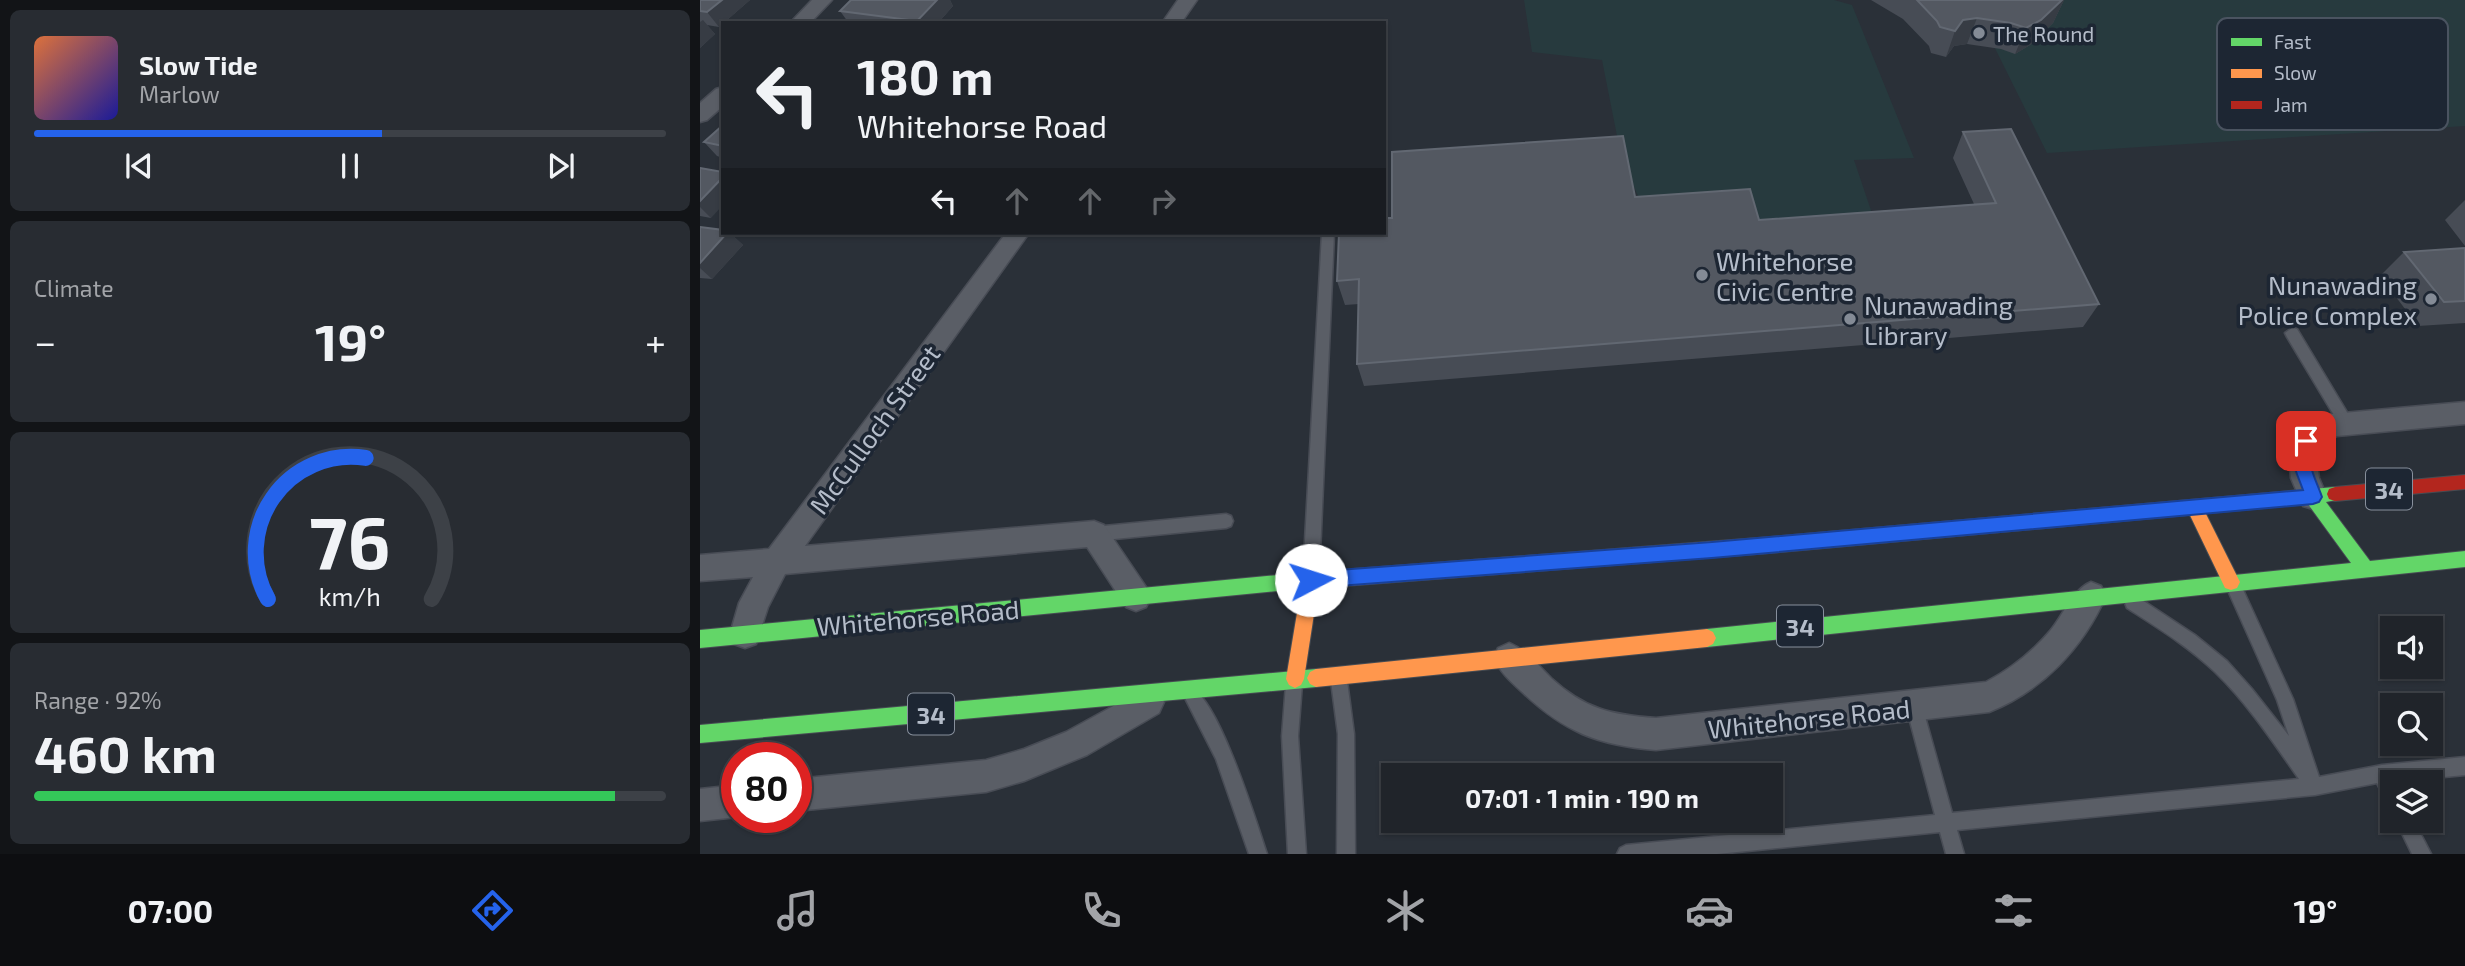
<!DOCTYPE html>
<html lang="en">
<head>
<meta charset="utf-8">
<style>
  :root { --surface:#20242a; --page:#282c32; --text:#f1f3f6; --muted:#a2a4a8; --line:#3d4147; --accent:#2563eb }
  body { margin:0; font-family:"Exo 2",sans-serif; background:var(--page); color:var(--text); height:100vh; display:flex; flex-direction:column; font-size:26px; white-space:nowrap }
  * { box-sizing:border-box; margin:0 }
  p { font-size:23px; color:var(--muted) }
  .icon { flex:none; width:38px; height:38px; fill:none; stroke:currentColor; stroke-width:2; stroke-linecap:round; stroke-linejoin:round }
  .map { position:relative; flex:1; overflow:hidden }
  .sheet { display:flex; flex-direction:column; gap:10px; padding:10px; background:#121417; width:700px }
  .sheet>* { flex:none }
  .banner { position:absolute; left:21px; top:21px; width:665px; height:214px; border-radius:0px; box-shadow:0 2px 5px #0004,0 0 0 2px var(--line); background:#20242a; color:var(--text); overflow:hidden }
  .fabs { position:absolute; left:1680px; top:616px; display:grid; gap:14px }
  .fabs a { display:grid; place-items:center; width:63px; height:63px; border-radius:0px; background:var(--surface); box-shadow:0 2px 5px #0004,0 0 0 2px var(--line); font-size:35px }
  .speed { position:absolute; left:21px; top:742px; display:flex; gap:14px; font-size:35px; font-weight:700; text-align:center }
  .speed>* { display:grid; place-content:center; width:91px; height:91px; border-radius:50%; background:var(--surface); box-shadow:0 2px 5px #0004,0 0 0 2px var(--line); line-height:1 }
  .speed .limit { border:10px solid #d22; background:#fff; color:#111 }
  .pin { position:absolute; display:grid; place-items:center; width:60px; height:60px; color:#fff; margin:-30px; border-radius:14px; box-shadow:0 4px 10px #0006 }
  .me { position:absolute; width:77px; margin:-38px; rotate:85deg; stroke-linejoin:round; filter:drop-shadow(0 0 5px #0008) }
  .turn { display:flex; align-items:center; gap:24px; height:147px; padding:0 21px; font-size:32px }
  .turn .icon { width:91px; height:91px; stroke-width:2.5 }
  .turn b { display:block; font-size:49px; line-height:60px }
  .lanes { display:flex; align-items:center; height:66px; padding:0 21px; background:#0003; justify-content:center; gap:35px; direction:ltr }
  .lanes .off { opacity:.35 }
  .big { font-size:52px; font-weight:700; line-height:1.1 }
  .sheet .tile { flex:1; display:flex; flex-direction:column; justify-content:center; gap:10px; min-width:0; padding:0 24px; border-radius:10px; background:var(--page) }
  .sheet .dial { align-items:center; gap:0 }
  .dial svg { height:182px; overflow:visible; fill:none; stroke:var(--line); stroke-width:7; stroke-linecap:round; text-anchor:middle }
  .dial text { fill:var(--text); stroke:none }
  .song { display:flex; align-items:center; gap:21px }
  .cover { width:84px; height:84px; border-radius:10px; background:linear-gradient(135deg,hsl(20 70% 55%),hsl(240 70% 35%)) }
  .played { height:7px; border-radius:4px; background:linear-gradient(90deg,var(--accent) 55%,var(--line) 55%) }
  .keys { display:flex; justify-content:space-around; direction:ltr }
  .heat { display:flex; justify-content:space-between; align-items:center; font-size:38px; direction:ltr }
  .charge { height:10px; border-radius:5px; background:linear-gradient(90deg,#34c759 92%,var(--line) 0) }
  .trip { position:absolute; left:681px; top:763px; width:402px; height:70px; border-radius:0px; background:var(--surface); box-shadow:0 2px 5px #0004,0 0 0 2px var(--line); font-weight:700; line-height:70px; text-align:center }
  .tabs { display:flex; height:112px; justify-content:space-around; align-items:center; background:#0d0e11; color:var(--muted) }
  .tabs .icon { width:49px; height:49px }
  .tabs .active { color:var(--accent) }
  .tabs b { font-size:32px; color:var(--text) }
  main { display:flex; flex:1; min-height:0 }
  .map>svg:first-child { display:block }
  .green { fill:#273a3e }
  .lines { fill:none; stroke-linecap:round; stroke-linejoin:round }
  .lane-casing { stroke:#484c55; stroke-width:3 }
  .street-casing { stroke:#484c55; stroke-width:3 }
  .fast-casing { stroke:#474c53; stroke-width:2 }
  .slow-casing { stroke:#474c53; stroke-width:2 }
  .jam-casing { stroke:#474c53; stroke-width:2 }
  .lane { fill:#5a5e66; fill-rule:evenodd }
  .street { fill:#5a5e66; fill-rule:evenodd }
  .fast { fill:#63d668; fill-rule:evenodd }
  .slow { fill:#ff974d; fill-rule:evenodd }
  .jam { fill:#b3261e; fill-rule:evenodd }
  .wall { fill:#474c55 }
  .shaded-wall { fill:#373c44 }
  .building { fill:#535861; stroke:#626872; stroke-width:2 }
  .route { fill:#2563eb; stroke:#184099; stroke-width:2 }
  .poi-dot { fill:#848b96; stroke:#1d2633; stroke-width:2.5 }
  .labels { text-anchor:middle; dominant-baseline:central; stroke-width:7; stroke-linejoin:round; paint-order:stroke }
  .far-poi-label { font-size:21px; fill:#b4bcc9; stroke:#1d2633; text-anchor:start }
  .shield { fill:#1d2633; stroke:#878f9c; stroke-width:2 }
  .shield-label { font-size:24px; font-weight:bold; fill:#b4bcc9 }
  .poi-label { font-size:26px; fill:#b4bcc9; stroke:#1d2633; text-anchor:start }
  .street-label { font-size:26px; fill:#b4bcc9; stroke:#1d2633 }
  .key { fill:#1d2633; stroke:#4a5360; stroke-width:2 }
  .key-label { font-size:19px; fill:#b4bcc9 }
</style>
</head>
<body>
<main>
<section class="sheet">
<div class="tile">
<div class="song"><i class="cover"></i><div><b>Slow Tide</b><p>Marlow</p></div></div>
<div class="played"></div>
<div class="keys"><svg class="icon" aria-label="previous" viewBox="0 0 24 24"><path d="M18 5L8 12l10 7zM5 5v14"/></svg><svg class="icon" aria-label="pause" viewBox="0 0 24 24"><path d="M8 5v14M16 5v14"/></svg><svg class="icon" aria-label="next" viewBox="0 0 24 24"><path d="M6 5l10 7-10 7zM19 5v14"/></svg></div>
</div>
<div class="tile"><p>Climate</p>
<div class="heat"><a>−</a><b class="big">19°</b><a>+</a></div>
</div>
<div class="tile dial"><svg viewBox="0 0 100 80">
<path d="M14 69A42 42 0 1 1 86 69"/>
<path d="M14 69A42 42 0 0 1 57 7" stroke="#2563eb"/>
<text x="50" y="56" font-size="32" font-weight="700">76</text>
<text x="50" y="72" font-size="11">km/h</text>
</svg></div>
<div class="tile"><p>Range · 92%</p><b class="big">460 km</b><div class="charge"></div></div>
</section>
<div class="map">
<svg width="1765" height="854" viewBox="0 0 1765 854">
  <rect width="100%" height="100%" fill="#2a3038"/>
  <path class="green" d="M824,0h310l18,5 62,153 -60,2 26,77 -215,17 -43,-93 -20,-101 -70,-8z
    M1271,0h494v126l-418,27z"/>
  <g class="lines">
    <defs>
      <path id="lane" d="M622,233h12l-15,344 -3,5 -5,2 -5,-2 -3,-5z
        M1592,328l5,1 54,90 2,4 -2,4h-10l-54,-90 -2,-4z
        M526,514l5,2 2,5 -2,5 -5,2 -132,13 -5,-2 -2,-5 2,-5 5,-2z
        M1534,579l5,2 54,118 26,78 63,-12 83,-8v18l-73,7v22l-6,-3 -9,-18 -62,12 -358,35 7,24h-18l-6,-22 -223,22h-100l3,-6 6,-3 309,-30 -29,-109 2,-6 6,-2 6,2 2,6 30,107 347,-34c-26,-37 -51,-75 -84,-107 -26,-25 -57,-44 -88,-64l-2,-5 2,-5 6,-2 6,2 56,37 32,26 25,28 37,47 -12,-36 -51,-114 3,-5z
        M639,673l6,2 2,6 7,53 1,120h-18l1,-120 -7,-53 2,-6z
        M594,676l6,2 2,6 -4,52 8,118h-18l-6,-118 4,-52 2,-6z
        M493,690c26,11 64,134 74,164h-18l-33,-95 -31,-61 2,-6z
        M1696,821h18l17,33h-19z"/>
      <path id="street" d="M112,0h20l-22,23h-20z
        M478,0h19l-16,23h-19z
        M23,87v19l-16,14 -7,2v-19l16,-14z
        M306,233h23l-224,313 289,-25 10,4 42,62 5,10 -5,10 -10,4 -10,-4 -39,-60 -302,27 -17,33 -12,37 -11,4 -11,-4 -4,-10 9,-31 14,-26 -53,4v-26l69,-6z
        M1765,402v22l-128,12 -22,13 4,29 8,19 -4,9 -10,3 -10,-3 -12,-28 -3,-28 9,-17 35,-19z
        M1391,582l10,4 5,10c-23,52 -64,95 -117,116l-333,38c-59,-5 -92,-18 -135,-59 -11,-10 -21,-19 -27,-33l4,-10 11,-5c17,7 29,22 42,35 34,31 60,37 105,40l330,-36c25,-13 46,-30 64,-51 13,-15 22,-41 41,-49z
        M448,687l11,4 5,11 -5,11 -72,42 -63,26 -38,11 -190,19v-32l190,-19 38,-11 42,-17z
        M37,785v32l-37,4v-32z"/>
      <path id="fast" d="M1635,487l6,2 2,5 -2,5 -15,3 44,59 95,-10v16l-758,80 -6,-3 -3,-6 3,-6 6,-3 644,-66 -43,-59 -538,49 -6,-3 -2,-5 2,-5 6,-3z
        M588,574l6,2 3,6 -3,6 -6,2 -588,58v-18z
        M616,669l6,3 3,6 -3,6 -6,3 -616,56v-18z"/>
      <path id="slow" d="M1494,500l6,2 40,80 -3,6 -6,2 -6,-2 -39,-81 2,-5z
        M1070,537l6,3 2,5 -2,5 -6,3 -452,35 -14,91 -3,6 -6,3 -6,-3 -3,-6 15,-90 -19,-1 -3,-6 3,-6 6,-2z
        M1007,629l6,3 3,6 -3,6 -6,3 -391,40 -6,-3 -3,-6 3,-6 6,-3z"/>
      <path id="jam" d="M1765,475v14l-130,12 -6,-2 -2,-5 2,-5 6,-2z"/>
    </defs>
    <use href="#lane" class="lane-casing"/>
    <use href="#street" class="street-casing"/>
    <use href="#fast" class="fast-casing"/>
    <use href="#slow" class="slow-casing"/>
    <use href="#jam" class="jam-casing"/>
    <use href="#lane" class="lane"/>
    <use href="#street" class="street"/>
    <use href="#fast" class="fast"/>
    <use href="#slow" class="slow"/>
    <use href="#jam" class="jam"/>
  </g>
  <path class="wall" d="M0,0h50l-31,27 -12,-2 8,9 -15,14z
    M151,0h99l3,6 -15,17h-110l20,-1 -8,-11z
    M1171,0h193l-11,23 -23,22 -15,9 -14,-5 -34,-5 -13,2 -8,11 -15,-4 -2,-7 -26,-27z
    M23,125v33l-6,-2 -13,-14z
    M1263,132l136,172 -16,23 -719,59 -7,-22 2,-60 -14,1 -8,-24 298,-84 124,23 215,-16 -21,-46z
    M0,168l11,50 -11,-2z
    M1765,200v46l-20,-26z
    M0,227l23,6h7l13,12 -31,34 -12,-1z
    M1765,248v75l-47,3 -38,-50 24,-24z"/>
  <path class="shaded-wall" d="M22,0h28l-31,27 -12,-15z
    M237,0h13l3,6 -15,17h-20l-1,-2z
    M1362,0h2l-11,23 -23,22 -15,9 11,-26z
    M1277,18l-10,26 -13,2 -8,11 9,-26 8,-11z
    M3,20l12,14 -15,14v-26z
    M23,177v28l-12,13 -11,-11v-6z
    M27,233h3l13,12 -31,34 -12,-11v-5z"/>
  <path class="building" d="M0,0h22l-15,12 -7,-1z
    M151,0h86l-20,21 -77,-10z
    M1217,0h145l-21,20 -15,8 -15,-5 -34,-5 -14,2 -8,11 -15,-4 -3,-6z
    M131,20l24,3h-27z
    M23,125v21l-19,-4z
    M1311,129l88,175 -742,60 2,-85 -22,2 2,-48h45v-15h8v-66l231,-16 12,61 115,-8 9,31 237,-17 -33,-71z
    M0,168l23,4v5l-23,24z
    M0,227l23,3v3h4l-27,30z
    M1765,248v53l-21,1 -40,-50z"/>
  <path class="route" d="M1606,434l6,2 2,5c-10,20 1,36 8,56l-3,5 -6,2 -601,54 -401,30 -6,-2 -3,-6 3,-5 6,-3 401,-30 591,-52c-8,-22 -16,-32 -3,-54z"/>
  <g class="poi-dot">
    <circle cx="1279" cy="33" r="7"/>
    <circle cx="1002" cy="275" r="7"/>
    <circle cx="1731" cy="299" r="7"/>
    <circle cx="1150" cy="319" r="7"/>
  </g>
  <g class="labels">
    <g class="far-poi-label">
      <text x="1293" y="33">The Round</text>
    </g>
    <g class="shield">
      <rect x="1666" y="468.5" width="46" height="41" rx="5"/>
      <rect x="1077" y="605.5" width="46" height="41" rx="5"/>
      <rect x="208" y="693.5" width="46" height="41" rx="5"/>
    </g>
    <g class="shield-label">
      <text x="1689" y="489">34</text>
      <text x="1100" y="626">34</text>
      <text x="231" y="714">34</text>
    </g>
    <g class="poi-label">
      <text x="1016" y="260">Whitehorse<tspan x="1016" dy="30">Civic Centre</tspan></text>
      <text x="1717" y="284" text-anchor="end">Nunawading<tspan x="1717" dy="30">Police Complex</tspan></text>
      <text x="1164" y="304">Nunawading<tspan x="1164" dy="30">Library</tspan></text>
    </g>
    <g class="street-label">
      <text transform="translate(174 429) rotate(-54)">McCulloch Street</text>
      <text transform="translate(218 617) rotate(-5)">Whitehorse Road</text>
      <text transform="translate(1109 718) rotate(-6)">Whitehorse Road</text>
    </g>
  </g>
  <rect x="1517" y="18" width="231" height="112" rx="10" class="key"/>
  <rect x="1531" y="38" width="31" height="8" fill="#63d668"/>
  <rect x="1531" y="69" width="31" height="9" fill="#ff974d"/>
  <rect x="1531" y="101" width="31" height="8" fill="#b3261e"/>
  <g class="key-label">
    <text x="1574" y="49">Fast</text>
    <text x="1574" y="80">Slow</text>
    <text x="1574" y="112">Jam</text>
  </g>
</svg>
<div class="fabs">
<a><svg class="icon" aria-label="sound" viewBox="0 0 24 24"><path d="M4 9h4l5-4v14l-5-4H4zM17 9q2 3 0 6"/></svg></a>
<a><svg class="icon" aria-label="search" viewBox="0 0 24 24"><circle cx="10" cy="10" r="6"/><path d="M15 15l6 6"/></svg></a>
<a><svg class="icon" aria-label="layers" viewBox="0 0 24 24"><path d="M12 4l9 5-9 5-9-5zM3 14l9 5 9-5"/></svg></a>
</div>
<div class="speed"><div class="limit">80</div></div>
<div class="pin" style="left:1606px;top:441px;background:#d93025"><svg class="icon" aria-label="arrive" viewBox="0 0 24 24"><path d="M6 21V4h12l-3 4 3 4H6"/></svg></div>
<svg class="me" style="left:611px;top:580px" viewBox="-20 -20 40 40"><circle r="19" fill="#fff"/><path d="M0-13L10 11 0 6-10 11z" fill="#2563eb"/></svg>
<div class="trip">07:01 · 1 min · 190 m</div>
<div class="banner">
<div class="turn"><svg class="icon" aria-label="left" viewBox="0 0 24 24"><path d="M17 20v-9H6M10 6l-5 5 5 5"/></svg><div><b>180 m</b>Whitehorse Road</div></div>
<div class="lanes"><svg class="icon" aria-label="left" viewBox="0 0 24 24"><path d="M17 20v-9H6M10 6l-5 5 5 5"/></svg><svg class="icon off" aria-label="ahead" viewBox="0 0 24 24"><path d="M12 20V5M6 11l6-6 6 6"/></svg><svg class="icon off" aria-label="ahead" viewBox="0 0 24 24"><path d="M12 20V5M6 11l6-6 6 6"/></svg><svg class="icon off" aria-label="right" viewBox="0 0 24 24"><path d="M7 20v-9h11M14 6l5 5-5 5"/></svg></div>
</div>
</div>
</main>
<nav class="tabs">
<b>07:00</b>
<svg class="icon active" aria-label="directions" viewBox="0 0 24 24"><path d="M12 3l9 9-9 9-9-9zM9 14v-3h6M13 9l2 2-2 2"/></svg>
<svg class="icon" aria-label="music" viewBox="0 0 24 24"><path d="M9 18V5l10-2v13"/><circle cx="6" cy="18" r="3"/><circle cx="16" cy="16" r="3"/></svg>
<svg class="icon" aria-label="phone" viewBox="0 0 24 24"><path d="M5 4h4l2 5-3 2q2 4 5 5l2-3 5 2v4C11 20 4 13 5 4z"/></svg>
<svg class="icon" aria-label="climate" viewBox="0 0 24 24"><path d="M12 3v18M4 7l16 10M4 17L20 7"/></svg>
<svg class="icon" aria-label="car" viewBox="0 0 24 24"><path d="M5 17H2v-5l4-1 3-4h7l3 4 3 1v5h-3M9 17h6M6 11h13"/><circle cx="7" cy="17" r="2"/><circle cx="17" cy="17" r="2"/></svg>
<svg class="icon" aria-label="filters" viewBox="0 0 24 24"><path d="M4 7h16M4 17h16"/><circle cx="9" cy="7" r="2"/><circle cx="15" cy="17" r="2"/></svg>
<b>19°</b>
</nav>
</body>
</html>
